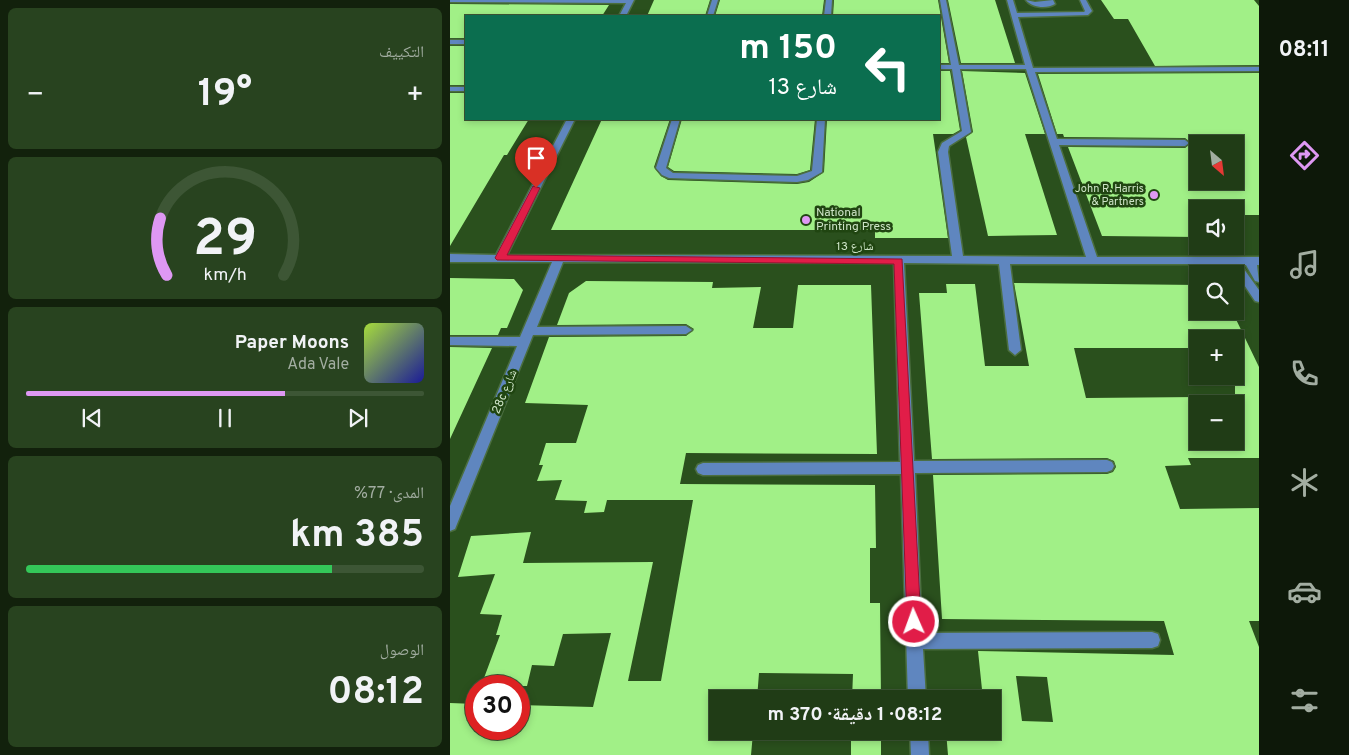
<!DOCTYPE html>
<html lang="ar">
<head>
<meta charset="utf-8">
<style>
  :root { --surface:#203c16; --page:#28431f; --text:#f1f3f6; --muted:#a2ada1; --line:#3d5635; --accent:#de98f3 }
  body { margin:0; font-family:Overpass,"Noto Naskh Arabic",sans-serif; background:var(--page); color:var(--text); direction:rtl; height:100vh; display:flex; flex-direction:column; font-size:19px; white-space:nowrap }
  * { box-sizing:border-box; margin:0 }
  p { font-size:16px; color:var(--muted) }
  .icon { flex:none; width:28px; height:28px; fill:none; stroke:currentColor; stroke-width:2; stroke-linecap:round; stroke-linejoin:round }
  .map { position:relative; flex:1; overflow:hidden; direction:ltr }
  .sheet { display:flex; flex-direction:column; gap:8px; padding:8px; background:#12210c; width:450px }
  .sheet>* { flex:none }
  .guide { position:absolute; left:15px; top:15px; width:475px; height:105px; border-radius:0px; box-shadow:0 2px 8px #0003,0 0 0 1px var(--line); direction:rtl; background:#0b6e4f; color:#fff; overflow:hidden }
  .needle { width:32px; rotate:152deg }
  .fabs { position:absolute; left:739px; top:135px; display:grid; gap:10px }
  .fabs a { display:grid; place-items:center; width:55px; height:55px; border-radius:0px; background:var(--surface); box-shadow:0 2px 8px #0003,0 0 0 1px var(--line); font-size:25px }
  .speed { position:absolute; left:15px; top:675px; display:flex; gap:10px; font-size:25px; font-weight:700; text-align:center }
  .speed>* { display:grid; place-content:center; width:65px; height:65px; border-radius:50%; background:var(--surface); box-shadow:0 2px 8px #0003,0 0 0 1px var(--line); line-height:1 }
  .speed .limit { border:8px solid #d22; background:#fff; color:#111 }
  .pin { position:absolute; display:grid; place-items:center; width:42px; height:42px; color:#fff; margin:-51px -21px; border-radius:50% 50% 50% 0; rotate:-45deg; box-shadow:0 0 5px #0007 }
  .pin .icon { rotate:45deg }
  .me { position:absolute; width:55px; margin:-28px; rotate:358deg; stroke-linejoin:round; filter:drop-shadow(0 0 4px #0008) }
  .turn { display:flex; align-items:center; gap:18px; height:105px; padding:0 20px; font-size:22px }
  .turn .icon { width:65px; height:65px; stroke-width:2.5 }
  .turn b { display:block; font-size:35px; line-height:42px }
  .big { font-size:38px; font-weight:700; line-height:1.1 }
  .sheet .tile { flex:1; display:flex; flex-direction:column; justify-content:center; gap:8px; min-width:0; padding:0 18px; border-radius:8px; background:var(--page) }
  .sheet .dial { align-items:center; gap:0 }
  .dial svg { height:130px; overflow:visible; fill:none; stroke:var(--line); stroke-width:7; stroke-linecap:round; text-anchor:middle }
  .dial text { fill:var(--text); stroke:none }
  .song { display:flex; align-items:center; gap:15px }
  .cover { width:60px; height:60px; border-radius:8px; background:linear-gradient(135deg,hsl(80 70% 55%),hsl(240 70% 35%)) }
  .played { height:5px; border-radius:2px; background:linear-gradient(90deg,var(--accent) 65%,var(--line) 65%) }
  .keys { display:flex; justify-content:space-around; direction:ltr }
  .heat { display:flex; justify-content:space-between; align-items:center; font-size:28px; direction:ltr }
  .charge { height:8px; border-radius:4px; background:linear-gradient(90deg,#34c759 77%,var(--line) 0) }
  .trip { position:absolute; left:259px; top:690px; width:292px; height:50px; border-radius:0px; background:var(--surface); box-shadow:0 2px 8px #0003,0 0 0 1px var(--line); font-weight:700; line-height:50px; text-align:center; direction:rtl }
  main { display:flex; flex:1; min-height:0 }
  .menu { display:flex; flex-direction:column; width:90px; justify-content:space-around; align-items:center; background:#0d1809; color:var(--muted) }
  .menu .icon { width:35px; height:35px }
  .menu .active { color:var(--accent) }
  .menu b { font-size:22px; color:var(--text) }
  .map>svg:first-child { display:block }
  .building { fill:#a1f087; fill-rule:evenodd }
  .lines { fill:none; stroke-linecap:round; stroke-linejoin:round }
  .minor-casing { stroke:#4b6e3f; stroke-width:3 }
  .minor { fill:#5f86bf; fill-rule:evenodd }
  .route { fill:#e11d48; stroke:#92132f }
  .poi-dot { fill:#de98f3; stroke:#204511; stroke-width:2 }
  .labels { text-anchor:middle; dominant-baseline:central; stroke-width:5; stroke-linejoin:round; paint-order:stroke }
  .far-poi-label { font-size:11px; fill:#cee4c7; stroke:#204511; text-anchor:end }
  .poi-label { font-size:12px; fill:#cee4c7; stroke:#204511; text-anchor:start }
  .street-label { font-size:12px; fill:#cee4c7; stroke:#204511 }
</style>
</head>
<body>
<main>
<nav class="menu">
<b>08:11</b>
<svg class="icon active" aria-label="directions" viewBox="0 0 24 24"><path d="M12 3l9 9-9 9-9-9zM9 14v-3h6M13 9l2 2-2 2"/></svg>
<svg class="icon" aria-label="music" viewBox="0 0 24 24"><path d="M9 18V5l10-2v13"/><circle cx="6" cy="18" r="3"/><circle cx="16" cy="16" r="3"/></svg>
<svg class="icon" aria-label="phone" viewBox="0 0 24 24"><path d="M5 4h4l2 5-3 2q2 4 5 5l2-3 5 2v4C11 20 4 13 5 4z"/></svg>
<svg class="icon" aria-label="climate" viewBox="0 0 24 24"><path d="M12 3v18M4 7l16 10M4 17L20 7"/></svg>
<svg class="icon" aria-label="car" viewBox="0 0 24 24"><path d="M5 17H2v-5l4-1 3-4h7l3 4 3 1v5h-3M9 17h6M6 11h13"/><circle cx="7" cy="17" r="2"/><circle cx="17" cy="17" r="2"/></svg>
<svg class="icon" aria-label="filters" viewBox="0 0 24 24"><path d="M4 7h16M4 17h16"/><circle cx="9" cy="7" r="2"/><circle cx="15" cy="17" r="2"/></svg>
</nav>
<div class="map">
<svg width="809" height="755" viewBox="0 0 809 755">
  <rect width="100%" height="100%" fill="#2a501d"/>
  <path class="building" d="M204,0h56l-5,16h-58z
    M270,0h104l-2,16h-107z
    M384,0h104l11,63h-10v-47h-106z
    M498,0h47l20,63h-54z
    M651,0h153l5,6v59l-104,1 -27,-47h-14z
    M0,4l159,1 -7,11h-136v22h-16z
    M0,46h16v39h-16z
    M489,71h11l10,59 -7,4h-20l15,104h-73v-8h-324l51,-111h68l-16,48 7,9 7,4 129,4 12,-2 15,-10 3,-53h112z
    M512,71l63,2 20,61h-20l32,101 -69,1 -22,-99 7,-5z
    M809,73v142h-24v-6h-37v28l-96,-1 -34,-89 117,1 6,-5 -6,-5 -121,-1 -1,-3h-6l-19,-60zM748,144h37v37h-37z
    M0,93h16v26h63l-22,36h-3l-54,91z
    M232,119h133l-5,51 -13,4 -123,-3 -6,-4z
    M0,278l64,1 9,11 -16,38h-6l-3,7h-48z
    M136,281l127,1 -1,6 49,-1 -8,41h40l5,-43h73l6,169 -191,-1 -6,31 195,1 1,63h-6v55h10l1,96h-29l1,-25 -94,-1 -2,26h-39v34h35l-2,22h-301v-52l26,1v25h43v-24l74,2 18,-74 -48,1 -9,32 -22,-1 -5,21h-46l19,-51h-4l6,-20 -22,-1 15,-40 -37,3 13,-41 60,-4 -8,31 130,-1 -25,119h33l32,-181h-86l-3,12 -20,1 3,-12 -32,-1 7,-20 -25,1 6,-16h-4l7,-22h30l12,-38 -63,-2 24,-66 137,-1 8,-7 -8,-5 -129,1 12,-32z
    M564,283l184,2v26h34l27,56v91h-71l3,7 -26,1 15,43 79,-1v113h-10l10,26v108h-311l-2,-24h46v-32h-9l-5,-48 196,4 -10,-34 -222,-2 -9,-144 174,-1 6,-2 3,-5 -2,-6 -7,-3 -175,1 -13,-166h28l-1,-9h29l10,82h44zM741,339h44v102h-37v-44l-112,1 -12,-50h121zM566,676l31,1 6,45 -31,-1z
    M0,347l42,1 -42,91z
    M401,731h30v24h-30z"/>
  <g class="lines">
    <defs>
      <path id="minor" d="M0,0h184l-8,16h-7l7,-13 -176,-1z
        M262,0h6l-5,16h-6z
        M376,0h6l-1,16h-7z
        M490,0h6l13,65h66l-18,-65h6l4,13 67,-1 1,-1 -5,-11h6l6,11 -4,4 -70,2 15,51 226,-1v4l-224,1 22,67 128,1 4,3 -4,3 -126,-1 38,112h162v8h-2l2,17 -4,-1 -9,-16h-5l18,25v12l-4,-1 -25,-37h-220l11,86 -6,5 -6,-5 -10,-86 -95,-1 10,198 193,-1 5,2 2,4 -2,4 -5,2 -192,1 7,160 230,-1 6,2 2,6 -2,6 -6,2 -229,1 3,50h-18l-7,-225 -198,1 -5,-2 -2,-4 2,-4 5,-2 197,-1 -6,-199 -331,-1 -26,65 149,-1 6,4 -6,4 -153,1 -76,189 -2,5 -5,2v-25l67,-160 -67,-1v-8h70l32,-75h-102v-8l46,1 71,-136h8l-68,136 445,1 -14,-104 4,-9 20,-12 -10,-62h-13v-4h12zM510,69h66l60,188 -123,-1 -15,-104 1,-6 22,-14z
        M576,0l9,2 18,-2 2,4c-8,5 -23,4 -29,-4z
        M0,40h16v4h-16z
        M0,87h16v4h-16z
        M222,119h8l-14,49 7,5 124,3 15,-5 5,-52h8l-3,53 -14,8 -11,2 -128,-4 -7,-3 -6,-7z
        M460,731h18l1,24h-18z"/>
    </defs>
    <use href="#minor" class="minor-casing"/>
    <use href="#minor" class="minor"/>
  </g>
  <path class="route" d="M83,186l7,2 -33,67 395,4 19,363 -2,5 -5,2 -5,-2 -2,-5 -13,-358 -397,-4 -2,-2z"/>
  <g class="poi-dot">
    <circle cx="704" cy="195" r="5"/>
    <circle cx="356" cy="220" r="5"/>
  </g>
  <g class="labels">
    <g class="far-poi-label">
      <text x="694" y="189">John R. Harris<tspan x="694" dy="13">&amp; Partners</tspan></text>
    </g>
    <g class="poi-label">
      <text x="366" y="213">National<tspan x="366" dy="14">Printing Press</tspan></text>
    </g>
    <g class="street-label">
      <text x="405" y="247">شارع 13</text>
      <text transform="translate(55 392) rotate(-67)">28c شارع</text>
    </g>
  </g>
</svg>
<div class="fabs">
<a><svg class="needle" viewBox="-14 -14 28 28"><path d="M0-13l5 13h-10z" fill="#e53935"/><path d="M0 13l5-13h-10z" fill="#a2ada1"/></svg></a>
<a><svg class="icon" aria-label="sound" viewBox="0 0 24 24"><path d="M4 9h4l5-4v14l-5-4H4zM17 9q2 3 0 6"/></svg></a>
<a><svg class="icon" aria-label="search" viewBox="0 0 24 24"><circle cx="10" cy="10" r="6"/><path d="M15 15l6 6"/></svg></a>
<a>+</a>
<a>−</a>
</div>
<div class="speed"><div class="limit">30</div></div>
<div class="pin" style="left:86px;top:188px;background:#d93025"><svg class="icon" aria-label="arrive" viewBox="0 0 24 24"><path d="M6 21V4h12l-3 4 3 4H6"/></svg></div>
<svg class="me" style="left:464px;top:622px" viewBox="-20 -20 40 40"><circle r="17" fill="#e11d48" stroke="#fff" stroke-width="3"/><path d="M0-11L8 9 0 5-8 9z" fill="#fff"/></svg>
<div class="trip">08:12 · 1 دقيقة · 370 m</div>
<div class="guide">
<div class="turn"><svg class="icon" aria-label="left" viewBox="0 0 24 24"><path d="M17 20v-9H6M10 6l-5 5 5 5"/></svg><div><b>150 m</b>شارع 13</div></div>
</div>
</div>
<section class="sheet">
<div class="tile"><p>التكييف</p>
<div class="heat"><a>−</a><b class="big">19°</b><a>+</a></div>
</div>
<div class="tile dial"><svg viewBox="0 0 100 80">
<path d="M14 69A42 42 0 1 1 86 69"/>
<path d="M14 69A42 42 0 0 1 10 34" stroke="#de98f3"/>
<text x="50" y="56" font-size="32" font-weight="700">29</text>
<text x="50" y="72" font-size="11">km/h</text>
</svg></div>
<div class="tile">
<div class="song"><i class="cover"></i><div><b>Paper Moons</b><p>Ada Vale</p></div></div>
<div class="played"></div>
<div class="keys"><svg class="icon" aria-label="previous" viewBox="0 0 24 24"><path d="M18 5L8 12l10 7zM5 5v14"/></svg><svg class="icon" aria-label="pause" viewBox="0 0 24 24"><path d="M8 5v14M16 5v14"/></svg><svg class="icon" aria-label="next" viewBox="0 0 24 24"><path d="M6 5l10 7-10 7zM19 5v14"/></svg></div>
</div>
<div class="tile"><p>المدى · 77%</p><b class="big">385 km</b><div class="charge"></div></div>
<div class="tile"><p>الوصول</p><b class="big">08:12</b></div>
</section>
</main>
</body>
</html>
